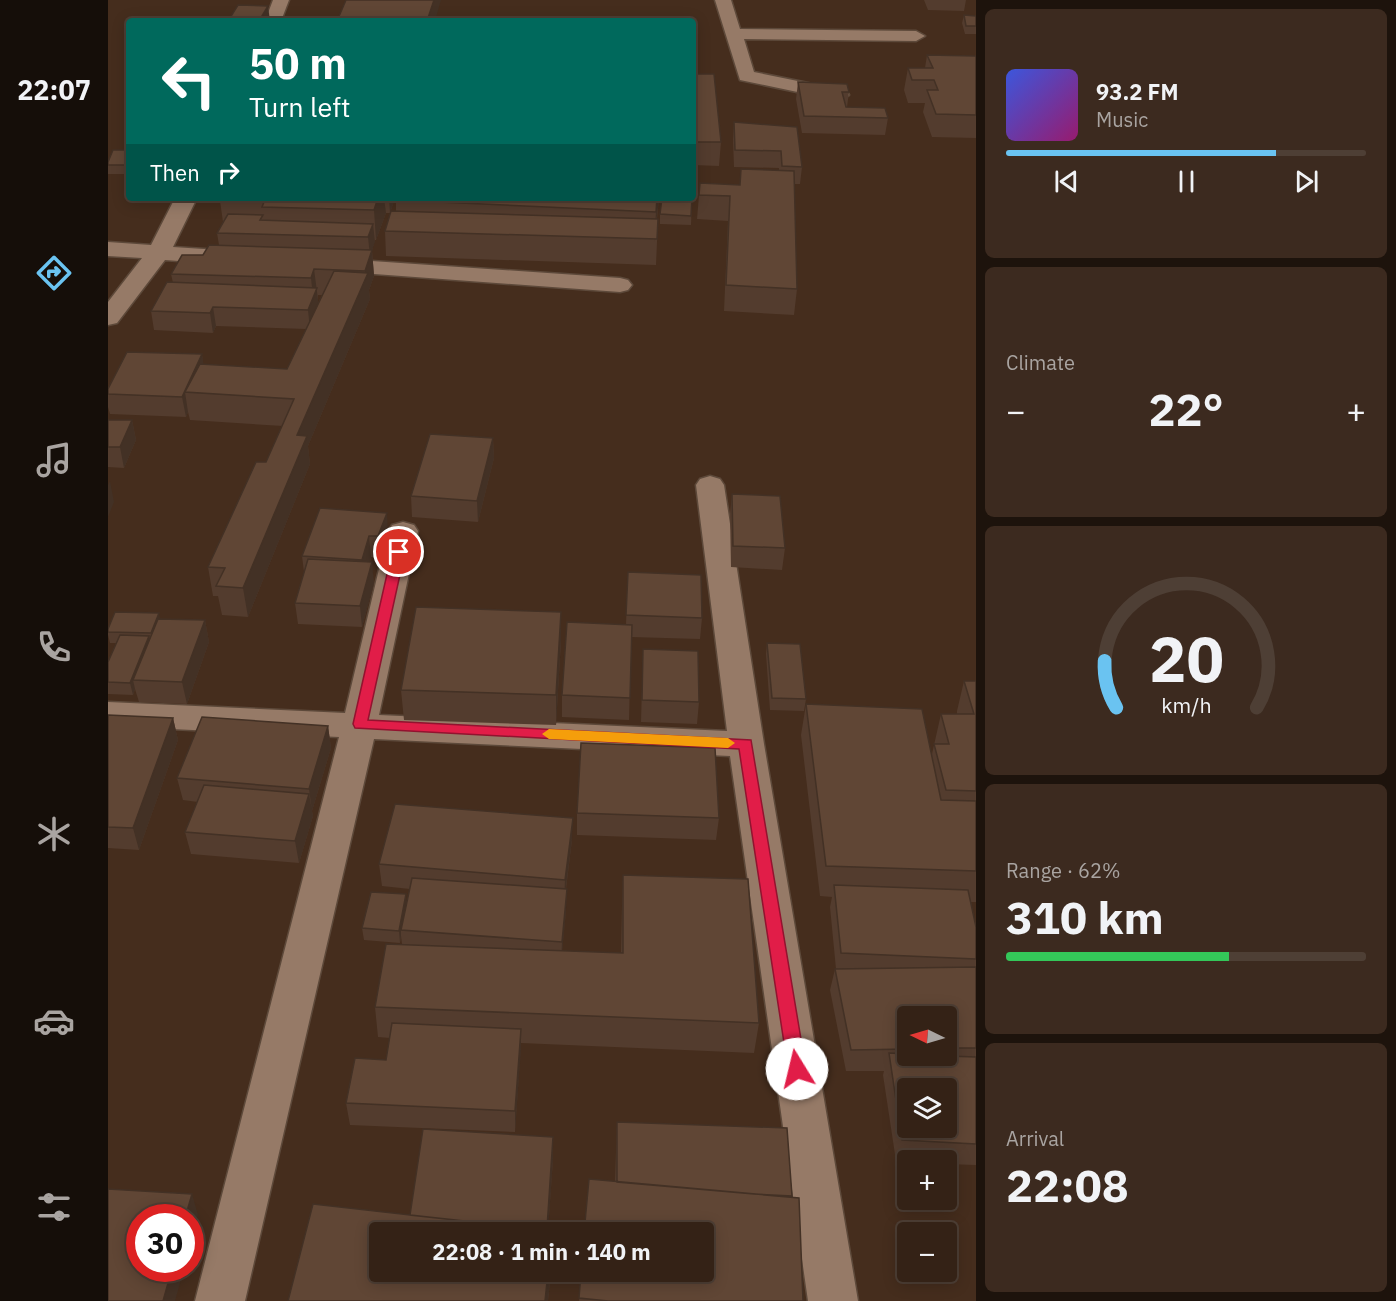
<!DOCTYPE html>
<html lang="en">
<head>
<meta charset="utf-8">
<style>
  :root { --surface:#342216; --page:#3c2a1f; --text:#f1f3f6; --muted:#a9a4a1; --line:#4e3f35; --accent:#6ac3f1 }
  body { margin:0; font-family:"IBM Plex Sans",sans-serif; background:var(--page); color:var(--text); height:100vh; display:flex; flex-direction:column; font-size:22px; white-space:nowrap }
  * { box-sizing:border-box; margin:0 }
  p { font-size:20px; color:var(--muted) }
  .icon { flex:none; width:33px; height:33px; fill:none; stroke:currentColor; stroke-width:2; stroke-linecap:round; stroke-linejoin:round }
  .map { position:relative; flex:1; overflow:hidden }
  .side { display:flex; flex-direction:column; gap:9px; padding:9px; background:#1d130c; width:420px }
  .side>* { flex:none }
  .top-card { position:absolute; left:18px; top:18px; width:570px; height:183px; border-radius:6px; box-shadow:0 3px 15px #0003,0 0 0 2px var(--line); background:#00695c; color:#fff; overflow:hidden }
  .needle { width:39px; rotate:275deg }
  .fabs { position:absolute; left:789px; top:1006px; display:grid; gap:12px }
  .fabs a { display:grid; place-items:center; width:60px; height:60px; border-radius:6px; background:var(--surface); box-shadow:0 3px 15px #0003,0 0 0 2px var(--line); font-size:30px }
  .speed { position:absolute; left:18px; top:1204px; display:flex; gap:12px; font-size:30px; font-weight:700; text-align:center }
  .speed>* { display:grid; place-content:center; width:78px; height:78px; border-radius:50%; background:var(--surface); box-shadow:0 3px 15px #0003,0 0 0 2px var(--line); line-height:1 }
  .speed .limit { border:9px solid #d22; background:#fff; color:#111 }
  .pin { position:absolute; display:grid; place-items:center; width:51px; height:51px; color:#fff; margin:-26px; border:3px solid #fff; border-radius:50%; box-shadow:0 2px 6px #0007 }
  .me { position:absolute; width:66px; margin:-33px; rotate:351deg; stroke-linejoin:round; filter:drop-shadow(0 0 4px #0008) }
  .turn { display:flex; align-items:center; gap:21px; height:126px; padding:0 24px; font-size:27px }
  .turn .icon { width:78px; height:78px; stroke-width:2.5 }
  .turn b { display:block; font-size:42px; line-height:51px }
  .then { display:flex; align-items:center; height:57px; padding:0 24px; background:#0003; gap:12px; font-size:22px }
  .big { font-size:45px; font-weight:700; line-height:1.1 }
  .side .tile { flex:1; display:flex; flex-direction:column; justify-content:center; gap:9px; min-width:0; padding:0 21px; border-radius:9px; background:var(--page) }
  .side .dial { align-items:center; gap:0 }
  .dial svg { height:156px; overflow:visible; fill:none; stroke:var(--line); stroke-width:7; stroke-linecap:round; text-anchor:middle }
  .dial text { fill:var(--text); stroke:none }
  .song { display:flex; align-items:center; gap:18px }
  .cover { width:72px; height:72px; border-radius:9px; background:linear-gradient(135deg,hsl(230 70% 55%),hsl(320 70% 35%)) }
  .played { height:6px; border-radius:3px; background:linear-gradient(90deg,var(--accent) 75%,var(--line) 75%) }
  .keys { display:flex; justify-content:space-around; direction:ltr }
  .heat { display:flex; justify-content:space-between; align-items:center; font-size:33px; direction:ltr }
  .charge { height:9px; border-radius:4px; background:linear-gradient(90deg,#34c759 62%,var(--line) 0) }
  .trip { position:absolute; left:261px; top:1222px; width:345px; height:60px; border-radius:6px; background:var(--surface); box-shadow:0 3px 15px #0003,0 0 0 2px var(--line); font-weight:700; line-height:60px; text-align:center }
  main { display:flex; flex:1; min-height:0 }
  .dock { display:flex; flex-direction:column; width:108px; justify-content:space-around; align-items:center; background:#150e09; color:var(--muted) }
  .dock .icon { width:42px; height:42px }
  .dock .selected { color:var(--accent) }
  .dock b { font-size:27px; color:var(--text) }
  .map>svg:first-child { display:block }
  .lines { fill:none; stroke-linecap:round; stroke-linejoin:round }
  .street-casing { stroke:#5d493a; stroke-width:3 }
  .street { fill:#967a67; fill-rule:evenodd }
  .wall { fill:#533c2e; fill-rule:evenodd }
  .shaded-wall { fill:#433125 }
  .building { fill:#604635; stroke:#433125; stroke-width:1.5; fill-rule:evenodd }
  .route { fill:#e11d48; stroke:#92132f; stroke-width:1.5 }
  .slow { fill:#f59e0b }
</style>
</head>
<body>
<main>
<nav class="dock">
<b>22:07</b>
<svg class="icon selected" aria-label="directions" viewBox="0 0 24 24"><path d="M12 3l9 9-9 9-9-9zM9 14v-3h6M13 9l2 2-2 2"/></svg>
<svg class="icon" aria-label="music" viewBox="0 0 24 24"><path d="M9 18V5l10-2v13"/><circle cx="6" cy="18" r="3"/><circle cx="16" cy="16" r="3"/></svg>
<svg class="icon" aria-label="phone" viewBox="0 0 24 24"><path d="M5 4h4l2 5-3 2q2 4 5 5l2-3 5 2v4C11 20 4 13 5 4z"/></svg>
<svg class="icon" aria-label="climate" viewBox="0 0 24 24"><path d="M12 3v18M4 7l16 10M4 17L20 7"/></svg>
<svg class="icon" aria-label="car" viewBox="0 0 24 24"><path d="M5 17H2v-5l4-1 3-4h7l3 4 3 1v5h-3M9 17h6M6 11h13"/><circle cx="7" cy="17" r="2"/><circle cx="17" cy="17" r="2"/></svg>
<svg class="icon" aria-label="filters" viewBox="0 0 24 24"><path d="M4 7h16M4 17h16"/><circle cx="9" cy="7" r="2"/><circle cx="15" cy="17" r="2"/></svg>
</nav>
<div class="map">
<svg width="868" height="1301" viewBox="0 0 868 1301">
  <rect width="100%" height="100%" fill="#452d1d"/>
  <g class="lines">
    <defs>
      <path id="street" d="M165,0h16l-8,21h-16z
        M607,0h16l9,29 176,2 9,5 -9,5 -172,-2 10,33 93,19 2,4 -9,6 -100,-21z
        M67,198h22l-24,49 62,4 8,2 3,5 -3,5 -8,2 -70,-5 -48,63 -9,2v-23l34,-44 -34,-2v-14l43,3z
        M220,258l292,20 8,2 4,5 -4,5 -8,2 -300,-22 -4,-5 4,-5z
        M602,476l10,3 4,6 40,259 94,557h-50l-78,-545 -356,-17 -129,562h-50l144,-564 -231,-11v-24l237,11 43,-182 4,-6 11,-3 11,3 4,6 -39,184 348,16 -31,-246 4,-6z"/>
    </defs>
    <use href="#street" class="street-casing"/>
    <use href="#street" class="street"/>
  </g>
  <path class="wall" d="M816,0h42l-2,11 -36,-1z
    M856,15l12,1v18h-11l-3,-11z
    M819,55l49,1v82l-44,-1 -9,-25 2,-9h-17l-4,-13 4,-22h17z
    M585,74l28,68 -2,24 -26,-1z
    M690,82l51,10 -2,15 41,11 -3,17 -83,-2 -6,-34z
    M626,122l63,5 5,40 -2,17h-6l3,105 -3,26 -70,-4 4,-90 -31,-2 3,-36 40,2 1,-16 38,2v-3l-45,-1 -1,-28z
    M21,150v24h-21v-12z
    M113,198h174l-5,15h-4l-10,27h-1l-3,10 2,26 -5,14 1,9 -62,147 2,18 -62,153 -26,-2 -4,-19h-5l-5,-29 58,-105 17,-36 -93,-6 -2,-8 -2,5 -76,-3 -2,-7v-18l94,-35 1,10 84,5 19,-40 -90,-3 -3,7 -59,-3 -3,-19 22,-28 -2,-9 48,-29 -2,-12 6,-11 -3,-21zM210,295h4l-4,8z
    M288,198h263l-2,21h1l-2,46 -270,-9 -1,-25 11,-20z
    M584,198l-1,27 -31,-1v-10z
    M0,420h24l4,20 -12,28 -16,-1z
    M385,438l1,20 -16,64 -66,-5 -1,-21z
    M624,494l53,54 -3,22 -51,-3 -1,-53z
    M212,508l68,25 -8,24h-9l-1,5 4,21 -12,44 -64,-3 -3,-21 9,-31 -2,-16z
    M520,572l74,46 -2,21 -69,-2 -2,83 -67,-3v-22l64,-71z
    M453,612v29l-5,84 -152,-5 -3,-30z
    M52,619l45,1 4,22 -22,62 -48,-2 -4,-13 -2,6 -25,-1v-32l8,-19h-6l-2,-8v-6z
    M659,643l39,56 -2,12 -34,-1 -4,-56z
    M535,649l56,53 -2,22 -56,-2z
    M856,681h12v221h-5l5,25v238l-30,-1v-3h-50l-13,-86 1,-4h-38l-16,-81 5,-21h1l-6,-62 2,-10 -12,-1 -19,-161 5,-31 126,50 9,-40h16v-3zM800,1017h38v39h-38z
    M0,715l65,3 5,22 -39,110 -31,-2z
    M220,726l3,22 -19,63 1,5 -14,47 -108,-9 -6,-22 13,-30 -15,-2 -6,-22z
    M469,813l142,5 -3,22 -139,-5z
    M464,840l-6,49v22l-4,40 59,2 1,-48 1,-30 136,148 -5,30 -233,-10 -6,89 -165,-7 -4,-22 40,-43 4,-22 -12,-1 -3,-30 27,-63 -1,-8 -1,7 -36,-3 -2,-12 45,-27 3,-12 -28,-3 -3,-22z
    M509,1122l175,74 11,105h-224l2,-29 34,-91z
    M315,1129l130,8v22l-5,71 5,1v2h-173v39h171l-3,29h-260l25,-97 97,11z"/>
  <path class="shaded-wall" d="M326,0h7l-6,21h-8z
    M160,6l2,15h-11z
    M270,198h6l2,15 -10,27 -2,-30z
    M281,198h6l-5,15z
    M549,198h2l-5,44 2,-30z
    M265,224l2,18 -4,11 1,-3 2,26 -5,14 1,9 -62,147 2,18 -62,153 -5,-29 54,-153 68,-157v-7l5,-15 -2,-19z
    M206,269l5,38 -9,23 -2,-20 5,-13 -2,-19z
    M105,307l3,19 -3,7 -3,-20z
    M94,354l3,19 -20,19 3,20 -2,5 -4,-20z
    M24,420l4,20 -12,28 -4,-21z
    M385,438l1,20 -16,64 -1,-21z
    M2,481l4,21 -6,15v-32z
    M279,513l1,20 -8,24 -2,-21z
    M261,536l2,21 -7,24 -2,-21z
    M264,562l2,21 -12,44 -2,-21z
    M453,612v29l-5,84v-30z
    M51,613l2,11 -8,20 -2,-11z
    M97,620l4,22 -22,62 -5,-22z
    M41,636l3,11 -19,33 2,9 -2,6 -3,-12z
    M65,718l5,22 -39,110 -6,-22z
    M220,726l3,22 -19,63 -3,-22z
    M201,794l4,22 -14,47 -4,-22z
    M465,818l-1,22 -8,62 1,-22z
    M459,889l-1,22 -5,53 1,-22z
    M298,894l1,12 -6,24v6l-1,7 -1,-12z
    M413,1029v21l-6,82v-21z
    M445,1137v22l-5,74h-1z
    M84,1194l6,21 -8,29v-26h-5z
    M64,1269h12l-9,32h-12z
    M440,1272h3l-3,29h-3z"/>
  <path class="building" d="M238,0h88l-7,21h-90z
    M130,5l30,1 -9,15h-31z
    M856,15l12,1v10h-10z
    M819,55l49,1v59l-40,-1 -9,-24h11l-4,-10h-22l-4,-12h25z
    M585,74h21l7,68h-28z
    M690,82l49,2 2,8h-7l4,15 39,1 3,10 -84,-2z
    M626,122l63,5 5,40 -20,-1 -1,-15 -46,-1z
    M5,150h16v3l-2,3 1,9h-20v-3z
    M633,169l53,2 3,118 -71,-4 4,-89 -31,-1 1,-12 40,2z
    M113,198h157l-4,12 -112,-3 2,-5 -44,-1z
    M288,198h261l-1,14 -260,-12z
    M554,198h30l-1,18 -31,-2z
    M283,211l267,8 -1,20 -272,-8z
    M120,214l35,1 -3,5 113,4 -5,13 -151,-4z
    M101,245l163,5 -7,21 -51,-2 -3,9 -140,-4 11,-19h21z
    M226,271l34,2 -71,162 10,1 -64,152 -27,-2 9,-18 -17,-1 48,-105h10l28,-63 -109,-7 15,-28 87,5z
    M59,282l150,6 -9,22 -95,-3 -3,6 -59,-2z
    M19,352l75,2 -20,43 -74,-3v-5z
    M0,420h24l-12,27h-12z
    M322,434l63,4 -16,63 -66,-5z
    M624,494l48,2 5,52 -52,-2z
    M212,508l67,5 -9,23h-9l-7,24 -60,-4z
    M200,559l64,3 -12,44 -65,-3z
    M520,572l73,3 1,43 -76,-3z
    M308,607l145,5 -5,83 -155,-5z
    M7,612l44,1 -8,20 -43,-1v-3z
    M50,619l47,1 -23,62 -49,-2z
    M459,622l65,3 -2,73 -68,-3z
    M12,635l29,1 -19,47 -22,-1v-20z
    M659,643l33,1 6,55 -34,-1z
    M535,649l55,2 1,51 -57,-2z
    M856,681h12v110l-30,-1 -12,-46h15l-8,-30h33z
    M698,704l116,5 19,91 35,1v70l-150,-5z
    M0,715l65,3 -40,110 -25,-1z
    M94,717l126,9 -19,63 -132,-11z
    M473,743l134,5 4,70 -142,-5z
    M96,785l105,9 -14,47 -110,-9z
    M287,804l178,14 -8,62 -186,-16z
    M515,875l125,4 11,144 -384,-16 11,-63 237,9z
    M304,878l155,11 -5,53 -161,-12z
    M726,885l134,5 8,37v32l-135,-6z
    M263,892l35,2 -7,37 -37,-3z
    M868,967v81h-30v-31h-38v32l-57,1 -16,-81z
    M284,1023l129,6 -6,82 -169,-8 9,-45 31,2z
    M781,1053l19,1v2h38l30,1v87l-74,-4zM800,1089h38v39h-38z
    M509,1122l170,6 5,68 -38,-2 -137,-12z
    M315,1129l130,8 -6,91 -46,-3 -91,-10z
    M481,1179l210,19 4,103h-195l-29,-3 2,-26h123v-39h-120z
    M0,1189l84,5 -7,24h-45v51h32l-9,32h-55z
    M205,1204l240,27v2h-173v39h168l-3,29h-257z"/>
  <path class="route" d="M291,548l6,4 -37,168 383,20 55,329 -3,5 -6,3 -6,-3 -3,-5 -49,-320 -384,-21 -2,-4 39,-172z"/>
  <path class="slow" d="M441,729l179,9 7,5 -7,5 -179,-9 -7,-5z"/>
</svg>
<div class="fabs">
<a><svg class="needle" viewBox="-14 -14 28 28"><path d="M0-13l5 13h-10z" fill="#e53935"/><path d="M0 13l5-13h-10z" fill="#a9a4a1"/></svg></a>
<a><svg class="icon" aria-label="layers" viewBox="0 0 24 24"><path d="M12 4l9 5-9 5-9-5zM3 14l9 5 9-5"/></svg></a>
<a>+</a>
<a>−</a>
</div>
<div class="speed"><div class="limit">30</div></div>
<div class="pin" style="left:291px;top:552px;background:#d93025"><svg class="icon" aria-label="arrive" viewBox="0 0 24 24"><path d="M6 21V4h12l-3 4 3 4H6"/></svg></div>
<svg class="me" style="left:689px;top:1069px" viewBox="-20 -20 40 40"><circle r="19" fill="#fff"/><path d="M0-13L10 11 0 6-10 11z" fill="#e11d48"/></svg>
<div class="trip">22:08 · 1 min · 140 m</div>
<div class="top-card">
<div class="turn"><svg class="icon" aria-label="left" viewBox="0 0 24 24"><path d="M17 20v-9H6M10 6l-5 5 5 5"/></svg><div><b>50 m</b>Turn left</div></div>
<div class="then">Then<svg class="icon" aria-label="right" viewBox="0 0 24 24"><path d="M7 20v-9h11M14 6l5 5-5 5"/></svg></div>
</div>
</div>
<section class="side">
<div class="tile">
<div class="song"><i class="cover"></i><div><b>93.2 FM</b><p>Music</p></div></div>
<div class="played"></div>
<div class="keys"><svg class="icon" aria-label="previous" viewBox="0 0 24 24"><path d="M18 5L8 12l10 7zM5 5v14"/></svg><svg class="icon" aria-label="pause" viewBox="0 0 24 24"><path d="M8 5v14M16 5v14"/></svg><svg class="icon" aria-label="next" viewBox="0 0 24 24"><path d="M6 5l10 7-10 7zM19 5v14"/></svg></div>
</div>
<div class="tile"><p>Climate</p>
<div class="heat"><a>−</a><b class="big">22°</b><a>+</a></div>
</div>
<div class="tile dial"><svg viewBox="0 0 100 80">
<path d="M14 69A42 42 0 1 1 86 69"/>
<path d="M14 69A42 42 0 0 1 8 45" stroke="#6ac3f1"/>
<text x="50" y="56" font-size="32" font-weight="700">20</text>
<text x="50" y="72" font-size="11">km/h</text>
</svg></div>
<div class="tile"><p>Range · 62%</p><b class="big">310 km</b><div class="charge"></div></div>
<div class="tile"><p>Arrival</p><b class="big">22:08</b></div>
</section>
</main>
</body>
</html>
